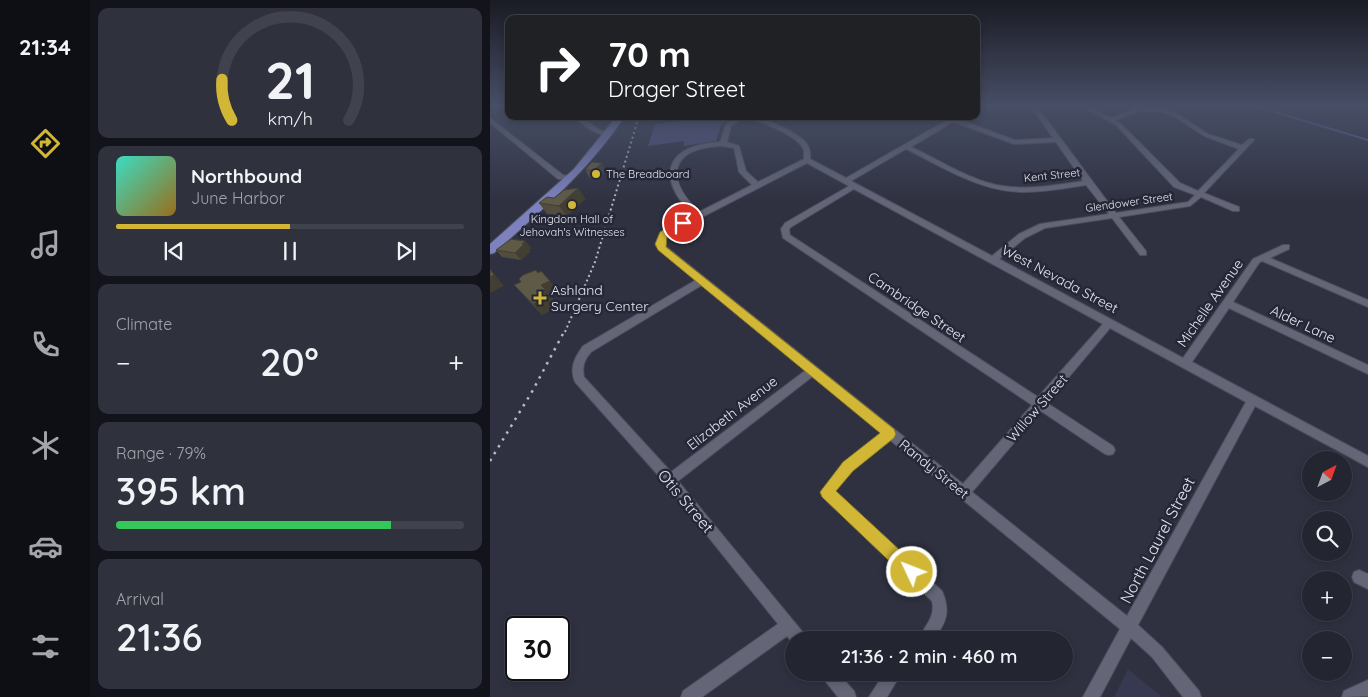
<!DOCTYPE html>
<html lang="en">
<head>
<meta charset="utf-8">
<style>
  :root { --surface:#232531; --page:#2f313d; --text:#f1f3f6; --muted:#a3a5ab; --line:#40424d; --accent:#d2b736 }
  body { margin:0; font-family:Quicksand,sans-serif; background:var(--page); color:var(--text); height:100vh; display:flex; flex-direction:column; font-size:19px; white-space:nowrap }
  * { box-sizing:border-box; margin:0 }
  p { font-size:16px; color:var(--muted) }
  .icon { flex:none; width:28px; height:28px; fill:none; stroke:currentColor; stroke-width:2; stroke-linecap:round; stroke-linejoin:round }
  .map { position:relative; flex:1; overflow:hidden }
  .panel { display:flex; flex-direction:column; gap:8px; padding:8px; background:#13141b; width:400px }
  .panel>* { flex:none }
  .guide { position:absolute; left:15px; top:15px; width:475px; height:105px; border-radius:10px; box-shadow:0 2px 8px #0003,0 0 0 1px var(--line); background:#202124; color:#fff; overflow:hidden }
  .needle { width:32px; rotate:41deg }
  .controls { position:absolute; left:812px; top:451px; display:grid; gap:10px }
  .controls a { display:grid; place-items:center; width:50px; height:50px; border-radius:50%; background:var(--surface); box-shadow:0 2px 8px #0003,0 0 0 1px var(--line); font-size:25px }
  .speed { position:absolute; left:15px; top:616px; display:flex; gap:10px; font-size:25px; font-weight:700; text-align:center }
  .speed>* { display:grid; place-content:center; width:65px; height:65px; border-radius:50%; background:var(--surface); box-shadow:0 2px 8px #0003,0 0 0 1px var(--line); line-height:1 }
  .speed .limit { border:2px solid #111; border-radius:8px; background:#fff; color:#111 }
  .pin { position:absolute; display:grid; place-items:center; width:42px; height:42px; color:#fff; margin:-21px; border:2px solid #fff; border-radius:50%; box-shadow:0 1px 5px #0007 }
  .me { position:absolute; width:55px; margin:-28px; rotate:313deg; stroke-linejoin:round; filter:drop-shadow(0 0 4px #0008) }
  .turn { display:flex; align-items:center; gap:18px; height:105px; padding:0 20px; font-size:22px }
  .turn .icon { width:65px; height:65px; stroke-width:2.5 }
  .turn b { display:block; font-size:35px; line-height:42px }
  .big { font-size:38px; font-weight:600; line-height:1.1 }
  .panel .card { flex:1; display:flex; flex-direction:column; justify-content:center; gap:8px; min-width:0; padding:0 18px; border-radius:10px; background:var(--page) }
  .panel .dial { align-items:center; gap:0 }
  .dial svg { height:130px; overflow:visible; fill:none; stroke:var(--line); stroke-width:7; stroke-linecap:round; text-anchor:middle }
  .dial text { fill:var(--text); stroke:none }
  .song { display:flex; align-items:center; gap:15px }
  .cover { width:60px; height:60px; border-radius:8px; background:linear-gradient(135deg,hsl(170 70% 55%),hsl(40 70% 35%)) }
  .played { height:5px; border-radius:2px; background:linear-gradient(90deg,var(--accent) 50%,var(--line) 50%) }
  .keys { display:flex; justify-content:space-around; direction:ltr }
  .heat { display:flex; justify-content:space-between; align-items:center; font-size:28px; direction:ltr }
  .charge { height:8px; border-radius:4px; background:linear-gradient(90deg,#34c759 79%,var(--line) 0) }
  .trip { position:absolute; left:295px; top:631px; width:288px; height:50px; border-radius:25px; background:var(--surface); box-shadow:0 2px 8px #0003,0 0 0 1px var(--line); font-weight:600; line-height:50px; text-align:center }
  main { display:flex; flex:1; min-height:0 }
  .dock { display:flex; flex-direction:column; width:90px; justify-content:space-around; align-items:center; background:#0e0f14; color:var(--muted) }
  .dock .icon { width:35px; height:35px }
  .dock .active { color:var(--accent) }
  .dock b { font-size:22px; color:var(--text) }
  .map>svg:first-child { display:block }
  .built { fill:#36394f }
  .green { fill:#4c507d }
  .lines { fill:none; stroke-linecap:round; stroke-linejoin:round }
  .stream { stroke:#585d9c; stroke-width:2 }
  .minor-casing { stroke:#4c4e5b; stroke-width:2 }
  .primary-casing { stroke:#4c4e5b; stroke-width:2 }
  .minor { fill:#646678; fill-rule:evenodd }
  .primary { fill:#7d82bf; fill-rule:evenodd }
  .rail-far1 { stroke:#b8bac6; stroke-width:2; stroke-dasharray:2 3; stroke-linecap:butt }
  .rail { stroke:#b8bac6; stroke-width:2.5; stroke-dasharray:2.5 5.5; stroke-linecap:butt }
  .wall { fill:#524d3e }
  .shaded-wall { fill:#423f32 }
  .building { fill:#5f5a48; stroke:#423f32 }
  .route { fill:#d2b736; stroke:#887723 }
  .poi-dot { fill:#d2b736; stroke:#252736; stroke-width:2 }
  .labels { text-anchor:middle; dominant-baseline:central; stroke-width:5; stroke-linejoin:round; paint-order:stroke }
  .far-poi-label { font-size:11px; fill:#e3e4ef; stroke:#252736; text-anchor:start }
  .far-street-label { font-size:11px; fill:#e3e4ef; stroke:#252736 }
  .street-label { font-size:14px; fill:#e3e4ef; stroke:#252736 }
  .poi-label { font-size:14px; fill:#e3e4ef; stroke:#252736; text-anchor:start }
  .near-street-label { font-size:16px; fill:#e3e4ef; stroke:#252736 }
</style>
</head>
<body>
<main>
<nav class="dock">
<b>21:34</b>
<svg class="icon active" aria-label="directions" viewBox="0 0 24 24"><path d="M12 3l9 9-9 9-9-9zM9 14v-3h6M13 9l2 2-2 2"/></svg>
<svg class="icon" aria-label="music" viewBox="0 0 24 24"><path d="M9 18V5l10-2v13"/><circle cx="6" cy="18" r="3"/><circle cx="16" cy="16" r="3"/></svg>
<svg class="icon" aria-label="phone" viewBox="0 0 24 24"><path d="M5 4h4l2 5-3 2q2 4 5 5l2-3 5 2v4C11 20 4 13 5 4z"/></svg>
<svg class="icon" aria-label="climate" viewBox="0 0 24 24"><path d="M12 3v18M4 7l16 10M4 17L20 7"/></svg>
<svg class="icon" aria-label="car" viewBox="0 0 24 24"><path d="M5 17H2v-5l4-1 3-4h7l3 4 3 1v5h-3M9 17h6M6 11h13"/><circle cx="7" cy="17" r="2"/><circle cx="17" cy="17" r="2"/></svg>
<svg class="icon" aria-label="filters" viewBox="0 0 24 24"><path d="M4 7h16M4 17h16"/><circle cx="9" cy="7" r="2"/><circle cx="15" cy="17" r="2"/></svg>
</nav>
<section class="panel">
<div class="card dial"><svg viewBox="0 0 100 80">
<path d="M14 69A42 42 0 1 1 86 69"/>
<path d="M14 69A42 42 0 0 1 8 44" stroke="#d2b736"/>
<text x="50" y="56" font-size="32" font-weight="700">21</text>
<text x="50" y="72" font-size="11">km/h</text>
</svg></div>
<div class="card">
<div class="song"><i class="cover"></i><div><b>Northbound</b><p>June Harbor</p></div></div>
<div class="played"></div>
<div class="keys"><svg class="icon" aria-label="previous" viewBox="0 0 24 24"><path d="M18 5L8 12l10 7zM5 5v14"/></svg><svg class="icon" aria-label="pause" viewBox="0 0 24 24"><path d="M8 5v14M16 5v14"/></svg><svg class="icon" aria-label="next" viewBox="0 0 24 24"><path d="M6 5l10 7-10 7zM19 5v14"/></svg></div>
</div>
<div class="card"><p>Climate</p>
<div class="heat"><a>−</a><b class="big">20°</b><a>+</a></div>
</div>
<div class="card"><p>Range · 79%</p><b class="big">395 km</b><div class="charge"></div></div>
<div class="card"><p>Arrival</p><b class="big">21:36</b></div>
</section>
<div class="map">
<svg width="878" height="697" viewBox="0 0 878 697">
  <rect width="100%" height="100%" fill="#2f3141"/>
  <path class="built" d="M638,669l34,28h-48z"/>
  <path class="green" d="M190,116h55l-14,9 -5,16 -32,5v-5l-36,5 7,-22 25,-3z"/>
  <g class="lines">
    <path class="stream" d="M762,105l116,35"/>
    <defs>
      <path id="minor" d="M486,105h6l-6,4z
        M540,105h6l80,108 72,-11 7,-7 -21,-8 -58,-62 -37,-20h8l24,13 28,-11 24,1 15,6 30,20 34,11 7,-6h4l1,1 -50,53 35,14v4h-6l-32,-14 -11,9 -71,11 27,34v4h-6l-28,-37 -67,10 -20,10 -26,21 184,99 70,-99 30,-14h6v4l-19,9 98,42v7l-106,-46 -3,2 -26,39 135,63v9l-139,-66 -37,54 176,94v11l-113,-61 -117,219 24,22 37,44 2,6h-18l-31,-40 -21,-19 -31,59h-17l37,-68 -230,-189 -38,31 -17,20 107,100c9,21 4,31 -8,49h-16c6,-14 18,-22 14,-39l-109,-105 -2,-4 23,-29 38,-30 -69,-57 -135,105 127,154 2,5h-13v4l-7,-8 -85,61h-21l2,-6 95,-67 -112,-140 -91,-102c-6,-14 0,-25 8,-36l113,-66 -40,-34c2,-18 22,-23 37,-31 -38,-38 -28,-70 27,-73l6,-18c4,-3 9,-7 14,-8 16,-3 57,15 67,28 3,5 4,9 3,15l36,19 108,-62h8l-4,3 57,21 38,-2zM650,111l22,1 12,4 30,20 35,13 -41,42 -18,-8 -60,-60 -4,-3zM256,117c13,5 54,18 58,34 0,1 0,7 0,8l-46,23 -12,-11 -7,-25 -12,-4 4,-16zM463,122l61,22 42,-2 27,39c-26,4 -53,9 -80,5 -33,-5 -63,-26 -92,-39zM232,146l12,2 5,24 13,13 -53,27c-35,-34 -29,-64 23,-66zM416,149c31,15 62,35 96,41 28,5 57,-1 84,-5l23,29 -69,10 -21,10 -27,22 -141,-75zM317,163l42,23 -64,37 -4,6 2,9 249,167 -69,79 -299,-239 1,-6 6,-6zM364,189l249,135 -65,73 -248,-162 -1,-6 2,-2zM212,285l104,85 -135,102 -87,-95c-2,-10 0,-17 7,-25zM620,328l136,74 -119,214 -155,-124 69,-81 64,43 4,1 4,-1 2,-4 -2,-4 -66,-43z
        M83,116c13,0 18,10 29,15 4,1 7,0 11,2 -13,7 -30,-8 -40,-17z
        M0,118l73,57 9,1v4l-14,-1 -68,-56z
        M869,570l9,4v15l-14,-7 -2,-5 2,-5z
        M330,672h17l17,19 2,6h-18l-16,-20z
        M395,672h17l-15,25h-18z
        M878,680v16l-26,1 2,-6z"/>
      <path id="primary" d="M127,116h8c-36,54 -83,94 -131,137l-4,1v-10l84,-75z"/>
    </defs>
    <use href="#minor" class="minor-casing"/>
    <use href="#primary" class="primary-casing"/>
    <use href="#minor" class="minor"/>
    <use href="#primary" class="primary"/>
    <path class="rail-far1" d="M75,332l30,-70 44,-146"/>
    <path class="rail" d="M0,461l43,-71 32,-60"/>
  </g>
  <path class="wall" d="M95,170h21l-7,7h-10z
    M88,188l7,11 -18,17 -20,-2 -8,-11 15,-5z
    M35,241l6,7 -2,2 1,2 -9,8 -19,-3 -6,-7z
    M24,285l45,7 -9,4 4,4 -2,1 5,6 -15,8z"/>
  <path class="shaded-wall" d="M112,163l4,7 -7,7 -5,-7z
    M88,188l7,11 -18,17 -8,-10z
    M35,241l6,7 -2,2 1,2 -9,8 -6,-7z
    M0,269l14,17 -14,7z
    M60,281l9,11 -9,4 4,4 -2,1 5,6 -15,8 -9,-11 9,-13 -1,-6z"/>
  <path class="building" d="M102,162l10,1 -8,7h-9z
    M88,188l-19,18 -20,-3 8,-6 7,1 10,-8z
    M21,239l14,2 -3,3h2l-9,9 -19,-3z
    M0,269l4,6 -4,2z
    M46,270l2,3 3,-2 9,10 -9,4 4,4 -3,2 6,6 -15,7 -19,-19 7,-3 -2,-3 4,-4z"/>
  <linearGradient id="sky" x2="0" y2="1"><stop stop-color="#1a1b24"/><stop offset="0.52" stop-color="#474e65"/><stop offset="1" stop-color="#474e65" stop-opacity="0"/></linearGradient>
  <rect width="878" height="203" fill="url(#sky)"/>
  <path class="route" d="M189,221l8,2 -20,13 -1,11 228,182 2,5 -2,4 -41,33 -17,20 81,75 2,6 -2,5 -5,2 -6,-2 -84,-80 -2,-5 23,-30 37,-29 -222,-183 -3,-6 5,-12z"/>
  <g class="poi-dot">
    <circle cx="106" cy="174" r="5"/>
    <circle cx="82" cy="205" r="5"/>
    <path d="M47.5 290.5h5v5h5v5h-5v5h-5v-5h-5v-5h5z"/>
  </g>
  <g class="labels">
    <g class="far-poi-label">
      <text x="116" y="174">The Breadboard</text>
      <text x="82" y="219" text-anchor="middle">Kingdom Hall of<tspan x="82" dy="13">Jehovah's Witnesses</tspan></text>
    </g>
    <g class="far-street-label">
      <text transform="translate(562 175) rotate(-6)">Kent Street</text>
      <text transform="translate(639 202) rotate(-8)">Glendower Street</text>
    </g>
    <g class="street-label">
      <text transform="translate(570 279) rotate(28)">West Nevada Street</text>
      <text transform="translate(720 303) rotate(-55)">Michelle Avenue</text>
      <text transform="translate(427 307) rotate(34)">Cambridge Street</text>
      <text transform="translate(813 324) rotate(25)">Alder Lane</text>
      <text transform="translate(547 408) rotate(-49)">Willow Street</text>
      <text transform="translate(242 413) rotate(-38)">Elizabeth Avenue</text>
      <text transform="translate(444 469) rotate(39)">Randy Street</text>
    </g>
    <g class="poi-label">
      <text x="61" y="290">Ashland<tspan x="61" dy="16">Surgery Center</tspan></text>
    </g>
    <g class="near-street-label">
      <text transform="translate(196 501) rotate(50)">Otis Street</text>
      <text transform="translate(667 540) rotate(-62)">North Laurel Street</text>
    </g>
  </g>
</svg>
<div class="controls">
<a><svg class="needle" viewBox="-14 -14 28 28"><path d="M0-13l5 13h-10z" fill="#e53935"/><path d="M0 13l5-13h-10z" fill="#a3a5ab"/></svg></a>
<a><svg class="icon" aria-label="search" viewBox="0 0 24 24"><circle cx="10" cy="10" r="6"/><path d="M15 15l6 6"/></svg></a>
<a>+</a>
<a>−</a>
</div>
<div class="speed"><div class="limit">30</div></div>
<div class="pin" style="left:193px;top:223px;background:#d93025"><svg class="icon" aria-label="arrive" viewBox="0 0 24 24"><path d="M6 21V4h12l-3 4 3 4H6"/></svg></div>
<svg class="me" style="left:422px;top:572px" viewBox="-20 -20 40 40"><circle r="17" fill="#d2b736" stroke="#fff" stroke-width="3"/><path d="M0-11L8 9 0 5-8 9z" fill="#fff"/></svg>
<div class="trip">21:36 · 2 min · 460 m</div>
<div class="guide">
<div class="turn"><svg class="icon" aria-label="right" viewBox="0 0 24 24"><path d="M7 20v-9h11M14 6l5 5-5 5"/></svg><div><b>70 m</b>Drager Street</div></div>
</div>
</div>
</main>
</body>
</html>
